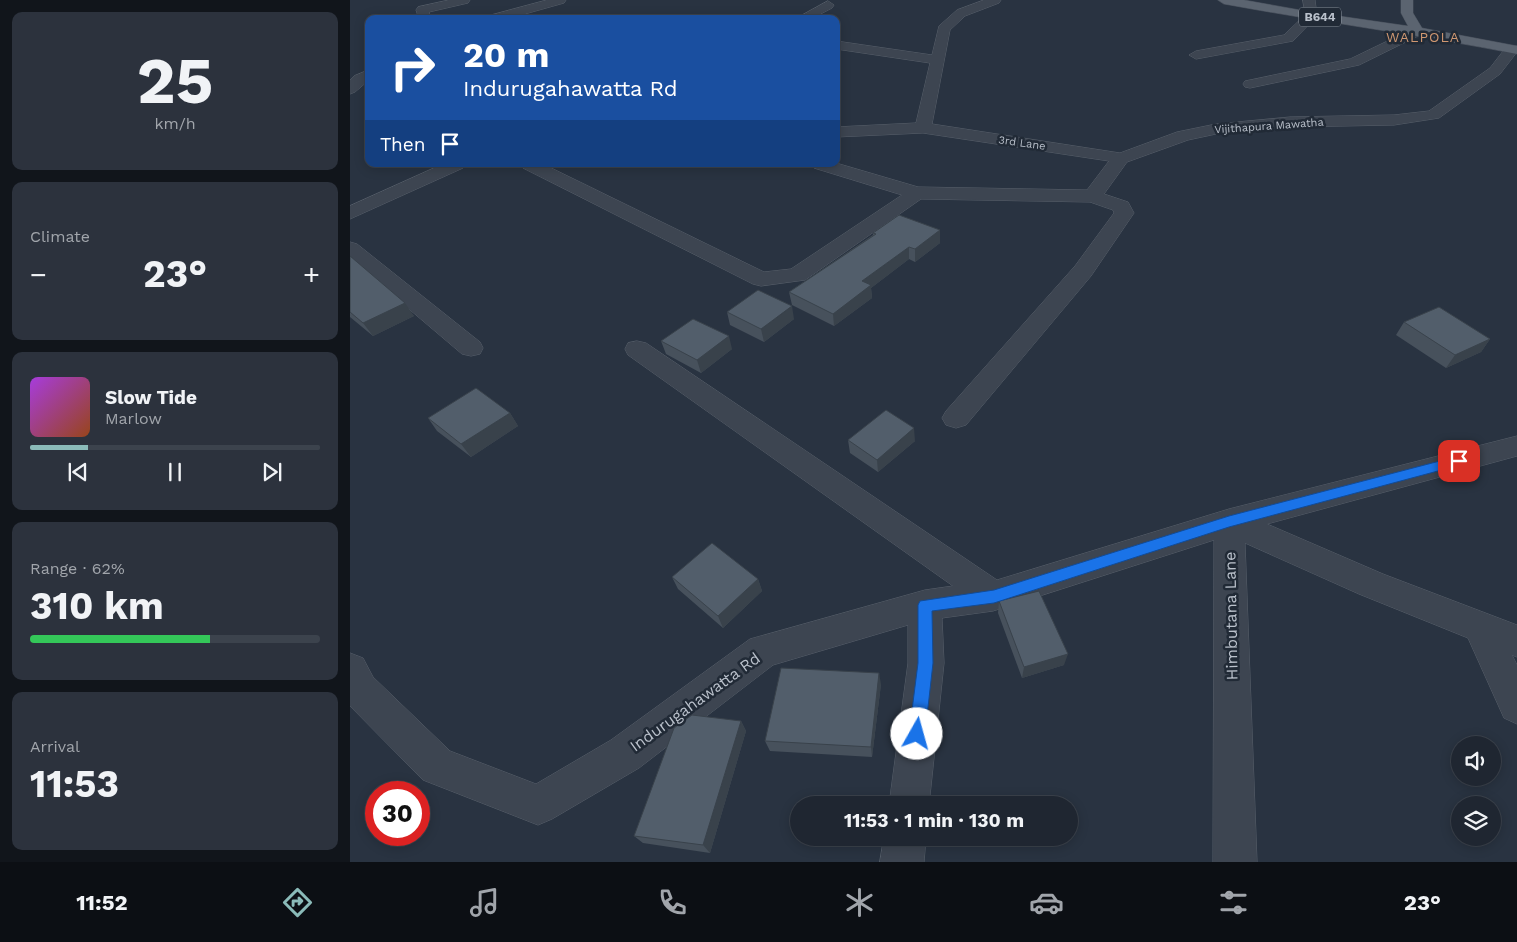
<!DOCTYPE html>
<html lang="en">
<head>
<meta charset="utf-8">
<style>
  :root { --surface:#1f2631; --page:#2c323d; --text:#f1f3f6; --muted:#a1a5ab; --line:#3c434d; --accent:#8bbbb9 }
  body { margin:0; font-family:"Work Sans",sans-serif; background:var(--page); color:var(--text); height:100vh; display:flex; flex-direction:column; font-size:19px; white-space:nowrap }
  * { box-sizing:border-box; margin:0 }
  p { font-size:16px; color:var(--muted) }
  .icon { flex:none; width:28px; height:28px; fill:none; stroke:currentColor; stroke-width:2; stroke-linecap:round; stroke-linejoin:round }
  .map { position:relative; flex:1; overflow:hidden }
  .side { display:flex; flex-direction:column; gap:12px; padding:12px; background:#11151b; width:350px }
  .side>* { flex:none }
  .guide { position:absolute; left:15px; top:15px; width:475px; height:152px; border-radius:10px; box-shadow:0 2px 12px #0003,0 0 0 1px var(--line); background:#1a4fa0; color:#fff; overflow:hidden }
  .buttons { position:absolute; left:1101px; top:736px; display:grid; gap:10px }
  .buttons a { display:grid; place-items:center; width:50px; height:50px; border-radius:50%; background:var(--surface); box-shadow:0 2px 12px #0003,0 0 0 1px var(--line); font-size:25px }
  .speed { position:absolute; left:15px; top:781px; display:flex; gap:10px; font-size:25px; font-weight:700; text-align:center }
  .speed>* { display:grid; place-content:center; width:65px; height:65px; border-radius:50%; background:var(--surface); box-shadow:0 2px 12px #0003,0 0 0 1px var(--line); line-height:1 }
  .speed .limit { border:8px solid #d22; background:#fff; color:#111 }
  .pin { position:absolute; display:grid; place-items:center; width:42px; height:42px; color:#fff; margin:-21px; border-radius:10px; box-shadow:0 2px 8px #0006 }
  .me { position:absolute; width:55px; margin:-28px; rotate:7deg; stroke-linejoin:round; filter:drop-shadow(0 0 4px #0008) }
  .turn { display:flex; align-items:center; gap:18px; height:105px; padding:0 15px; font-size:22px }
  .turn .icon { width:65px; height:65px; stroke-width:2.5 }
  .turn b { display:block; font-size:35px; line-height:42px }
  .then { display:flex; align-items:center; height:48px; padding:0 15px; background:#0003; gap:10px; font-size:19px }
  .big { font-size:38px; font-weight:700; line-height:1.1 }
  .side .card { flex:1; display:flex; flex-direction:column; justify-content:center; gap:8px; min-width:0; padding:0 18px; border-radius:10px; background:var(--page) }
  .side .dial { align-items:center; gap:0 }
  .dial b { font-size:65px; line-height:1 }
  .song { display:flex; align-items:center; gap:15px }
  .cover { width:60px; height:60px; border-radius:8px; background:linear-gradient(135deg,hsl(280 70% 55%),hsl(20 70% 35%)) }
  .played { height:5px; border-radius:2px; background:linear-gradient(90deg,var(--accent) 20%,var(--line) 20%) }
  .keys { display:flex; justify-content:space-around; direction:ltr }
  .heat { display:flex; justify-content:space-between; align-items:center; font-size:28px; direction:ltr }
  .charge { height:8px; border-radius:4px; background:linear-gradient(90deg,#34c759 62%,var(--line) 0) }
  .trip { position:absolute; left:440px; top:796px; width:288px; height:50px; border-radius:25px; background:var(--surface); box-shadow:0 2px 12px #0003,0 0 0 1px var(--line); font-weight:700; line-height:50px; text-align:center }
  .dock { display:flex; height:80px; justify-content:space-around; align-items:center; background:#0c0f14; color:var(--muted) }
  .dock .icon { width:35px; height:35px }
  .dock .active { color:var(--accent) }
  .dock b { font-size:22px; color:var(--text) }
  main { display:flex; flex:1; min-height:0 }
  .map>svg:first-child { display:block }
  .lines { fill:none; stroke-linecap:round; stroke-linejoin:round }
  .minor-casing { stroke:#58606b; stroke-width:1 }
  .major-casing { stroke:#464e5a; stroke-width:1 }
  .minor { fill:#3d4551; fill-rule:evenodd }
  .major { fill:#5b6470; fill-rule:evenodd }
  .wall { fill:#47515c }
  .shaded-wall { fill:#39424b }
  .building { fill:#525e6b; stroke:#39424b }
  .route { fill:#1a73e8; stroke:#114b97 }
  .labels { text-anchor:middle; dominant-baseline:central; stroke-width:5; stroke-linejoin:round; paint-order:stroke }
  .far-street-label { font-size:11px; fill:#bac1cb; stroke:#212a36 }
  .shield { fill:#212a36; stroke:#8c949e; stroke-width:1 }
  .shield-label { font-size:12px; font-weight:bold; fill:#bac1cb }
  .far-quarter-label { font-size:14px; letter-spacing:1px; fill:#cf9771; stroke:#212a36 }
  .near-street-label { font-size:16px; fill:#bac1cb; stroke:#212a36 }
</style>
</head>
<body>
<main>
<section class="side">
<div class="card dial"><b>25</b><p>km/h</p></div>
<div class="card"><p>Climate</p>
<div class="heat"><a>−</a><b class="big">23°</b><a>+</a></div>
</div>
<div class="card">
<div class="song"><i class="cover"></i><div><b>Slow Tide</b><p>Marlow</p></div></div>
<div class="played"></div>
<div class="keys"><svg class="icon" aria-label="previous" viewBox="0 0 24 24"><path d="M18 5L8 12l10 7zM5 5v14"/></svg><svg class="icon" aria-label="pause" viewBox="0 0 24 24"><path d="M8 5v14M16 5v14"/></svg><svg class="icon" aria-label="next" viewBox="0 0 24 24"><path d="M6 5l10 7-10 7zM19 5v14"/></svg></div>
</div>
<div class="card"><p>Range · 62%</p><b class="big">310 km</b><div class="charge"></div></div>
<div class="card"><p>Arrival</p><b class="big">11:53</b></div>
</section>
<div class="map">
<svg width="1167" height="862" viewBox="0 0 1167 862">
  <rect width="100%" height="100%" fill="#293341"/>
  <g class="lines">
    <defs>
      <path id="minor" d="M99,0h21l-2,3 -39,9 2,7h-12l-3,-9 2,-3z
        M197,0h19l-2,3 -57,16h-21l2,-3z
        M634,0h17l-2,3 -34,13 -15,14 -18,94 188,29 57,-21 39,-8 74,-7 104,-2 35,-4 61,-43 17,-22h10v6l-17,22 -61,44 -45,7 -104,2 -39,3 -35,4 -28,6 -61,22 -23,32 24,8 6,11 -43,63 -125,149 -10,3 -10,-3 -4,-7 4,-7 129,-145 39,-53 -1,-3 -23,-8 -169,-3 -116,81 -44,6 -8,-2 -230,-116 -3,-4h23l221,108 27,-3 111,-74 -88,-27 -3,-4 25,-1 82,24 169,3 22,-29 -186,-28 -87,4v-10l80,-4 14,-60 -94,-14v-8l96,14 7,-29 18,-16z
        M953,0h12l2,16 -24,25 -97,18 -7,-4 7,-4 88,-16 21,-20z
        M478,1l6,4 -2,3 -21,11h-16z
        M1067,27l5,1 2,3 -2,3 -63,31 -109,23 -5,-1 -2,-3 2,-3 5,-1 100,-21z
        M19,70v10l-14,12 -5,2v-14l4,-4z
        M93,164h23l-3,4 -113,51v-13z
        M0,242l7,2 123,98 3,6 -3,6 -9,2 -9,-2 -112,-95z
        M287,341l9,2 351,237 232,-71 288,-73v20l-250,68 116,50 134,51v32l-5,-2 5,10v59l-13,-6 -36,-80 -109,-44 -114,-51 12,319h-44l1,-322 -221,71 -51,7 2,45 -15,142h-40l19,-142v-38l-135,40 -134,103 -87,51 -14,6 -115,-45 -73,-74v-53l13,5 10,19 77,74 86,33 75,-44 139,-101 175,-49 28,-4 -325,-231 -3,-6 3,-6z
        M534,838h42l-2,24h-44z"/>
      <path id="major" d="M868,0h26l67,12 97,14 -7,-13v-13h12v13l9,15 95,18v8c-97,-19 -195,-32 -293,-50z"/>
    </defs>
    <use href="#minor" class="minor-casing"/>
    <use href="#major" class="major-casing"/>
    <use href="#minor" class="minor"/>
    <use href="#major" class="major"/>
  </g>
  <path class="wall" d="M590,230v13l-25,19 -6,-3 -38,29 1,10 -38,28 -42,-21 -3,-13 84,-57v-2z
    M0,256l64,60 -41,20 -23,-19z
    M377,312l67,7 -30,23 -34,-17z
    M1054,322l86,17 -9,13 -35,16 -50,-33z
    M311,341l71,8 -31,24 -35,-19z
    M160,413l8,13 -47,31 -34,-26 -9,-13z
    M498,440l67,1 -37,31 -28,-19z
    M322,577l86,2 4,12 -39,37 -45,-39z
    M649,601l65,64 -42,13 -24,-65z
    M531,684l-9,73 -102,-6 -5,-10z
    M391,721l5,10 -36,122 -67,-10 -9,-7z"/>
  <path class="shaded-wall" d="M590,230v13l-25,19v-13z
    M559,247v12l-38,29 1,10 -38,28 -1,-12 29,-33z
    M55,303l9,13 -41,20 -10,-13z
    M442,306l2,13 -30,23 -3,-13z
    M379,336l3,13 -31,24 -4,-13z
    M1140,339l-9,13 -35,16 9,-13z
    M160,413l8,13 -47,31 -10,-13z
    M564,428l1,13 -37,31 -1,-12z
    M408,579l4,12 -39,37 -5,-12z
    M718,654l-4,11 -42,13 2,-11z
    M529,673l2,11 -9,73 -1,-10z
    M391,721l5,10 -36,122 -7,-8z"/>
  <path class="building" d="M549,215l41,15 -25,19 -6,-2 -47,34 9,4 -38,29 -44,-22 87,-58 -3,-1z
    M0,256l55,47 -42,20 -13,-11z
    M408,290l34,16 -31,23 -34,-17z
    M1089,307l51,32 -35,16 -51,-33z
    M343,319l36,17 -32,24 -36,-19z
    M126,388l34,25 -49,31 -33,-26z
    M536,410l28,18 -37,32 -29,-20z
    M362,543l46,36 -40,37 -46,-39z
    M689,591l29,63 -44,13 -25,-66z
    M431,668l98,5 -8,74 -106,-6z
    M342,715l49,6 -38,124 -69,-9 40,-108z"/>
  <path class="route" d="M1109,456l6,5 -1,3 -235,63 -235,76 -62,8 1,52 -8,71 -2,5 -6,3 -5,-3 -3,-5 9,-71v-58l2,-4 74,-11 235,-74z"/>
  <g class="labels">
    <g class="far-street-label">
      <text transform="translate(919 126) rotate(-4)">Vijithapura Mawatha</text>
      <text transform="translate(672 143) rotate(8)">3rd Lane</text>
    </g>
    <rect class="shield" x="949" y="7.5" width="42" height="19" rx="4"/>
    <g class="shield-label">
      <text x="970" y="17">B644</text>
    </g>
    <g class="far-quarter-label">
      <text x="1073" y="37">WALPOLA</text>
    </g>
    <g class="near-street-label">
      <text transform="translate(881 616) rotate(-91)">Himbutana Lane</text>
      <text transform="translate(345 702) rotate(-36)">Indurugahawatta Rd</text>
    </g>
  </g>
</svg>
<div class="buttons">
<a><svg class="icon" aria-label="sound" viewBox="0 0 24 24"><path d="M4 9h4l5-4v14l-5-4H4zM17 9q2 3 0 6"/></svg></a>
<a><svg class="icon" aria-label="layers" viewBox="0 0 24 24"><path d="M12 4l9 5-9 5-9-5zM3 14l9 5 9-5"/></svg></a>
</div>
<div class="speed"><div class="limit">30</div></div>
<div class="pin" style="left:1109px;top:461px;background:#d93025"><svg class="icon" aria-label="arrive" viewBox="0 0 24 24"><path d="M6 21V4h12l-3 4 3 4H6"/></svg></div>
<svg class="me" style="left:567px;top:734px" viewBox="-20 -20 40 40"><circle r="19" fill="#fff"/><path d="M0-13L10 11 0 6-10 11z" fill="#1a73e8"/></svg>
<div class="trip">11:53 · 1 min · 130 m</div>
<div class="guide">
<div class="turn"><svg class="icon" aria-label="right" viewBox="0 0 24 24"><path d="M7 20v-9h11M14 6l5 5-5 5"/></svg><div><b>20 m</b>Indurugahawatta Rd</div></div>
<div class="then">Then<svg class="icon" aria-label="arrive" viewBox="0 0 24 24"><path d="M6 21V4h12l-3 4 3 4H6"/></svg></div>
</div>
</div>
</main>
<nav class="dock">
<b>11:52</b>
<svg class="icon active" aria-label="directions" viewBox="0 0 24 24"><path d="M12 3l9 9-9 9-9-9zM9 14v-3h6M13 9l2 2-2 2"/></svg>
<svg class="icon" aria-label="music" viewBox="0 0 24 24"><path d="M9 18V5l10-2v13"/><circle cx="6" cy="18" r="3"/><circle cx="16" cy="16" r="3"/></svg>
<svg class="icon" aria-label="phone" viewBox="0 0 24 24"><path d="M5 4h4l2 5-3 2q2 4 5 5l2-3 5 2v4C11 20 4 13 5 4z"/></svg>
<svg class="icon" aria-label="climate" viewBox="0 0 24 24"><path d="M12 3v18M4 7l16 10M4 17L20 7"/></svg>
<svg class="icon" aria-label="car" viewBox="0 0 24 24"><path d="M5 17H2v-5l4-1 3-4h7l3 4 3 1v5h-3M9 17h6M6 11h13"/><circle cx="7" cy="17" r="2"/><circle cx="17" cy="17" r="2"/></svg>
<svg class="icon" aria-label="filters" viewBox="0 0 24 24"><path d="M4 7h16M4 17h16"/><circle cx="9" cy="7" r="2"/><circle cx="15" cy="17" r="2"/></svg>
<b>23°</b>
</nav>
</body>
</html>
